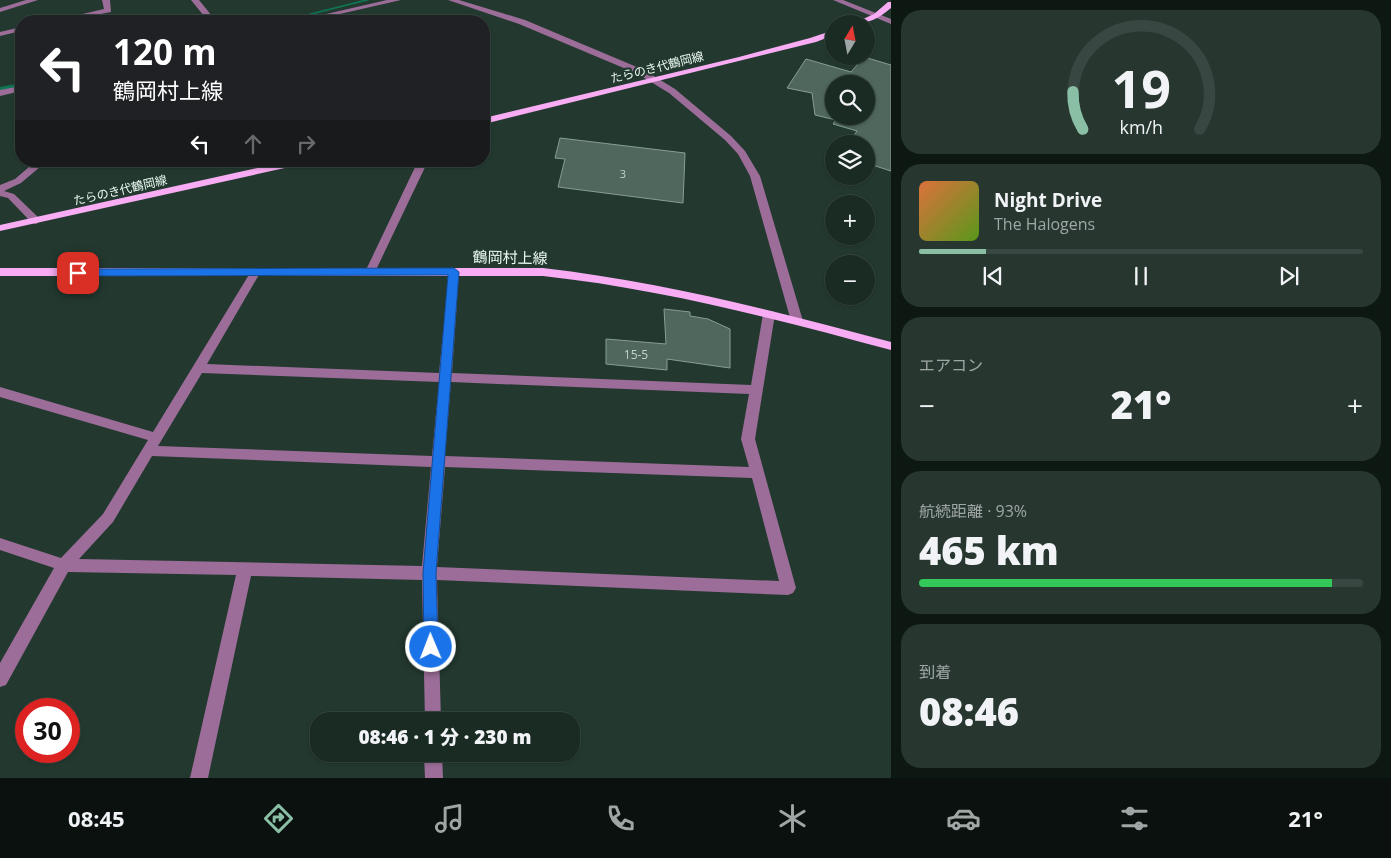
<!DOCTYPE html>
<html lang="ja">
<head>
<meta charset="utf-8">
<style>
  :root { --surface:#1a2b23; --page:#273730; --text:#f1f3f6; --muted:#9fa7a6; --line:#384741; --accent:#8abfa5 }
  body { margin:0; font-family:"Open Sans","Noto Sans JP",sans-serif; background:var(--page); color:var(--text); height:100vh; display:flex; flex-direction:column; font-size:19px; white-space:nowrap }
  * { box-sizing:border-box; margin:0 }
  p { font-size:16px; color:var(--muted) }
  .icon { flex:none; width:28px; height:28px; fill:none; stroke:currentColor; stroke-width:2; stroke-linecap:round; stroke-linejoin:round }
  .map { position:relative; flex:1; overflow:hidden }
  .side { display:flex; flex-direction:column; gap:10px; padding:10px; background:#0e1813; width:500px }
  .side>* { flex:none }
  .banner { position:absolute; left:15px; top:15px; width:475px; height:152px; border-radius:20px; box-shadow:0 1px 4px #0004,0 0 0 1px var(--line); background:#202124; color:#fff; overflow:hidden }
  .needle { width:32px; rotate:10deg }
  .fabs { position:absolute; left:825px; top:15px; display:grid; gap:10px }
  .fabs a { display:grid; place-items:center; width:50px; height:50px; border-radius:50%; background:var(--surface); box-shadow:0 1px 4px #0004,0 0 0 1px var(--line); font-size:25px }
  .speed { position:absolute; left:15px; top:698px; display:flex; gap:10px; font-size:25px; font-weight:700; text-align:center }
  .speed>* { display:grid; place-content:center; width:65px; height:65px; border-radius:50%; background:var(--surface); box-shadow:0 1px 4px #0004,0 0 0 1px var(--line); line-height:1 }
  .speed .limit { border:8px solid #d22; background:#fff; color:#111 }
  .pin { position:absolute; display:grid; place-items:center; width:42px; height:42px; color:#fff; margin:-21px; border-radius:10px; box-shadow:0 2px 8px #0006 }
  .me { position:absolute; width:55px; margin:-28px; rotate:359deg; stroke-linejoin:round; filter:drop-shadow(0 0 4px #0008) }
  .turn { display:flex; align-items:center; gap:18px; height:105px; padding:0 15px; font-size:22px }
  .turn .icon { width:65px; height:65px; stroke-width:2.5 }
  .turn b { display:block; font-size:35px; line-height:42px }
  .lanes { display:flex; align-items:center; height:48px; padding:0 15px; background:#0003; justify-content:center; gap:25px; direction:ltr }
  .lanes .off { opacity:.35 }
  .big { font-size:38px; font-weight:800; line-height:1.1 }
  .side .widget { flex:1; display:flex; flex-direction:column; justify-content:center; gap:8px; min-width:0; padding:0 18px; border-radius:20px; background:var(--page) }
  .side .dial { align-items:center; gap:0 }
  .dial svg { height:130px; overflow:visible; fill:none; stroke:var(--line); stroke-width:7; stroke-linecap:round; text-anchor:middle }
  .dial text { fill:var(--text); stroke:none }
  .song { display:flex; align-items:center; gap:15px }
  .cover { width:60px; height:60px; border-radius:8px; background:linear-gradient(135deg,hsl(20 70% 55%),hsl(90 70% 35%)) }
  .played { height:5px; border-radius:2px; background:linear-gradient(90deg,var(--accent) 15%,var(--line) 15%) }
  .keys { display:flex; justify-content:space-around; direction:ltr }
  .heat { display:flex; justify-content:space-between; align-items:center; font-size:28px; direction:ltr }
  .charge { height:8px; border-radius:4px; background:linear-gradient(90deg,#34c759 93%,var(--line) 0) }
  .trip { position:absolute; left:310px; top:712px; width:270px; height:50px; border-radius:20px; background:var(--surface); box-shadow:0 1px 4px #0004,0 0 0 1px var(--line); font-weight:800; line-height:50px; text-align:center }
  .tabs { display:flex; height:80px; justify-content:space-around; align-items:center; background:#0a110e; color:var(--muted) }
  .tabs .icon { width:35px; height:35px }
  .tabs .current { color:var(--accent) }
  .tabs b { font-size:22px; color:var(--text) }
  main { display:flex; flex:1; min-height:0 }
  .map>svg:first-child { display:block }
  .lines { fill:none; stroke-linecap:round; stroke-linejoin:round }
  .stream { fill:#0f7554; fill-rule:evenodd }
  .building { fill:#4f675c; stroke:#869f93; fill-rule:evenodd }
  .minor { fill:#9b6d98; fill-rule:evenodd }
  .major { fill:#f8acf3; fill-rule:evenodd }
  .route { fill:#1a73e8; stroke:#114b97 }
  .labels { text-anchor:middle; dominant-baseline:central; stroke-width:4.5; stroke-linejoin:round; paint-order:stroke }
  .far-number-label { font-size:11px; fill:#c4d4cc }
  .far-street-label { font-size:12px; fill:#ebf9f2; stroke:#23392f }
  .number-label { font-size:12px; fill:#c4d4cc }
  .street-label { font-size:15px; fill:#ebf9f2; stroke:#23392f }
</style>
</head>
<body>
<main>
<div class="map">
<svg width="891" height="778" viewBox="0 0 891 778">
  <rect width="100%" height="100%" fill="#23392f"/>
  <g class="lines">
    <path class="stream" d="M363,0h7l-83,21h-7z
      M21,83v3l-21,5v-4z"/>
  </g>
  <path class="building" d="M864,57l27,8v106l-25,-8v-19h-18l9,-13 -24,-7 3,-4 -21,-5 -3,-22 -25,-5 19,-29 45,13zM834,84h32v32h-32z
    M560,138l125,15 -2,50 -125,-16 7,-28 -10,-1z
    M664,309l26,3v4l18,3 22,10v39l-63,-9v11l-61,-6v-25l60,5z"/>
  <g class="lines">
    <path class="minor" d="M26,0h12l-38,12v-4z
      M102,0h8l1,12 -46,9h-13l52,-12z
      M191,0h8l17,21h-8z
      M387,0h14l-92,21h-13z
      M448,0h11l66,20 119,50 31,19 56,47 14,15 15,25 43,145 -2,3 -4,1 -6,-4 -41,-145 -12,-22 -13,-14 -56,-47 -31,-19 -119,-50z
      M833,0h10l48,19v5z
      M21,27v4l-21,5v-4z
      M21,86v5l-21,5v-6z
      M36,161h11l-26,22 -17,8 10,3 26,25 1,2 -5,3 -4,-1 -24,-25 -8,-2v-11l15,-6z
      M418,161h10l-53,111 -1,3h-8l-1,-3z
      M454,268l5,4 -7,101 299,12 12,-71 2,-3h8l2,3 -20,125 41,149 -3,5 -5,2 -351,-15 4,141h-16l-3,-141 -171,-4 -43,202h-18l46,-203 -168,-3 -62,113 -6,2v-24l54,-95 -54,-18v-12l61,20 42,-44 45,-74 -148,-43v-10l153,45 97,-159 5,-4 5,4 -53,91 232,9 10,-101zM202,373l237,9 -7,74 -274,-10zM451,382l298,12 -8,45 8,28 -304,-11zM152,456l279,11 -9,99 -343,-7 34,-37zM445,467l307,11 27,103 -342,-14z
      M424,754h18l1,24h-18z"/>
    <path class="major" d="M888,2h3v6c-12,10 -22,16 -39,16l22,-10z
      M834,30v5l-18,7 -332,82v-6l255,-61 71,-19z
      M289,161h19l-5,3 -303,67v-6z
      M0,268h543c119,14 233,43 348,74v8c-115,-31 -229,-61 -348,-74h-543z"/>
  </g>
  <path class="route" d="M454,268l5,4 -23,301 2,74 -2,5 -5,2 -5,-2 -2,-5 -1,-74 25,-298 -370,1 -4,-3 4,-4z"/>
  <g class="labels">
    <g class="far-number-label">
      <text x="623" y="173">3</text>
    </g>
    <g class="far-street-label">
      <text transform="translate(657 67) rotate(-14)">たらのき代鶴岡線</text>
      <text transform="translate(120 190) rotate(-13)">たらのき代鶴岡線</text>
    </g>
    <g class="number-label">
      <text x="636" y="354">15-5</text>
    </g>
    <g class="street-label">
      <text transform="translate(510 257) rotate(1)">鶴岡村上線</text>
    </g>
  </g>
</svg>
<div class="fabs">
<a><svg class="needle" viewBox="-14 -14 28 28"><path d="M0-13l5 13h-10z" fill="#e53935"/><path d="M0 13l5-13h-10z" fill="#9fa7a6"/></svg></a>
<a><svg class="icon" aria-label="search" viewBox="0 0 24 24"><circle cx="10" cy="10" r="6"/><path d="M15 15l6 6"/></svg></a>
<a><svg class="icon" aria-label="layers" viewBox="0 0 24 24"><path d="M12 4l9 5-9 5-9-5zM3 14l9 5 9-5"/></svg></a>
<a>+</a>
<a>−</a>
</div>
<div class="speed"><div class="limit">30</div></div>
<div class="pin" style="left:78px;top:273px;background:#d93025"><svg class="icon" aria-label="arrive" viewBox="0 0 24 24"><path d="M6 21V4h12l-3 4 3 4H6"/></svg></div>
<svg class="me" style="left:431px;top:647px" viewBox="-20 -20 40 40"><circle r="17" fill="#1a73e8" stroke="#fff" stroke-width="3"/><path d="M0-11L8 9 0 5-8 9z" fill="#fff"/></svg>
<div class="trip">08:46 · 1 分 · 230 m</div>
<div class="banner">
<div class="turn"><svg class="icon" aria-label="left" viewBox="0 0 24 24"><path d="M17 20v-9H6M10 6l-5 5 5 5"/></svg><div><b>120 m</b>鶴岡村上線</div></div>
<div class="lanes"><svg class="icon" aria-label="left" viewBox="0 0 24 24"><path d="M17 20v-9H6M10 6l-5 5 5 5"/></svg><svg class="icon off" aria-label="ahead" viewBox="0 0 24 24"><path d="M12 20V5M6 11l6-6 6 6"/></svg><svg class="icon off" aria-label="right" viewBox="0 0 24 24"><path d="M7 20v-9h11M14 6l5 5-5 5"/></svg></div>
</div>
</div>
<section class="side">
<div class="widget dial"><svg viewBox="0 0 100 80">
<path d="M14 69A42 42 0 1 1 86 69"/>
<path d="M14 69A42 42 0 0 1 8 46" stroke="#8abfa5"/>
<text x="50" y="56" font-size="32" font-weight="700">19</text>
<text x="50" y="72" font-size="11">km/h</text>
</svg></div>
<div class="widget">
<div class="song"><i class="cover"></i><div><b>Night Drive</b><p>The Halogens</p></div></div>
<div class="played"></div>
<div class="keys"><svg class="icon" aria-label="previous" viewBox="0 0 24 24"><path d="M18 5L8 12l10 7zM5 5v14"/></svg><svg class="icon" aria-label="pause" viewBox="0 0 24 24"><path d="M8 5v14M16 5v14"/></svg><svg class="icon" aria-label="next" viewBox="0 0 24 24"><path d="M6 5l10 7-10 7zM19 5v14"/></svg></div>
</div>
<div class="widget"><p>エアコン</p>
<div class="heat"><a>−</a><b class="big">21°</b><a>+</a></div>
</div>
<div class="widget"><p>航続距離 · 93%</p><b class="big">465 km</b><div class="charge"></div></div>
<div class="widget"><p>到着</p><b class="big">08:46</b></div>
</section>
</main>
<nav class="tabs">
<b>08:45</b>
<svg class="icon current" aria-label="directions" viewBox="0 0 24 24"><path d="M12 3l9 9-9 9-9-9zM9 14v-3h6M13 9l2 2-2 2"/></svg>
<svg class="icon" aria-label="music" viewBox="0 0 24 24"><path d="M9 18V5l10-2v13"/><circle cx="6" cy="18" r="3"/><circle cx="16" cy="16" r="3"/></svg>
<svg class="icon" aria-label="phone" viewBox="0 0 24 24"><path d="M5 4h4l2 5-3 2q2 4 5 5l2-3 5 2v4C11 20 4 13 5 4z"/></svg>
<svg class="icon" aria-label="climate" viewBox="0 0 24 24"><path d="M12 3v18M4 7l16 10M4 17L20 7"/></svg>
<svg class="icon" aria-label="car" viewBox="0 0 24 24"><path d="M5 17H2v-5l4-1 3-4h7l3 4 3 1v5h-3M9 17h6M6 11h13"/><circle cx="7" cy="17" r="2"/><circle cx="17" cy="17" r="2"/></svg>
<svg class="icon" aria-label="filters" viewBox="0 0 24 24"><path d="M4 7h16M4 17h16"/><circle cx="9" cy="7" r="2"/><circle cx="15" cy="17" r="2"/></svg>
<b>21°</b>
</nav>
</body>
</html>
